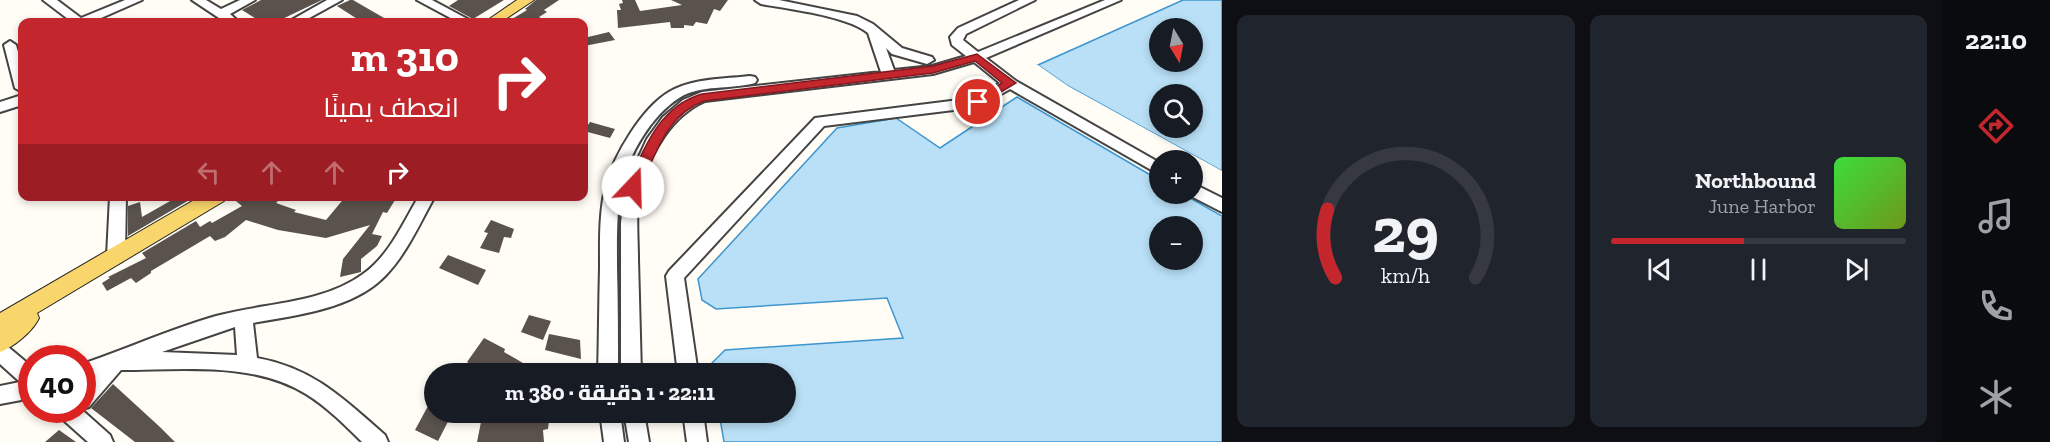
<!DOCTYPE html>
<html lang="ar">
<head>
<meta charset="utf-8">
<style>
  :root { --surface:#171b24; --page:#20242c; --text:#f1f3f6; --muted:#9ea1a6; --line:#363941; --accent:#c4262e }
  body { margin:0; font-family:"Zilla Slab",Cairo,serif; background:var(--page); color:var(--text); direction:rtl; height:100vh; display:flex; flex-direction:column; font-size:22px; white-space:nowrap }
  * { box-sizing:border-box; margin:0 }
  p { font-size:20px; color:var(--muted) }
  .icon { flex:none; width:33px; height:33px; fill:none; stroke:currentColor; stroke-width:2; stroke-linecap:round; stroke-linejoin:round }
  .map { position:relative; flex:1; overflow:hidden; direction:ltr }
  .side { display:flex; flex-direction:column; gap:15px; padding:15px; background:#0d0f14; width:720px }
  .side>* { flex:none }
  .top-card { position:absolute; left:18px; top:18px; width:570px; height:183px; border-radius:12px; box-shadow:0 3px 9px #0003; direction:rtl; background:#c4262e; color:#fff; overflow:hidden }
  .needle { width:39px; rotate:170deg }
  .tools { position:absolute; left:1149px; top:18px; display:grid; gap:12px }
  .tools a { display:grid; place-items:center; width:54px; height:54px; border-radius:50%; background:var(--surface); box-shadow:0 3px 9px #0003; font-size:30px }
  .speed { position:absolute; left:18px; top:345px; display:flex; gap:12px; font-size:30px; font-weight:700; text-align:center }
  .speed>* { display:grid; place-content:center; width:78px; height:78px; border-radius:50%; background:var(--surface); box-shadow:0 3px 9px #0003; line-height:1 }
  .speed .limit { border:9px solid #d22; background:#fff; color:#111 }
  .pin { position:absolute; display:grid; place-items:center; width:51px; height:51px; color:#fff; margin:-26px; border:3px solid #fff; border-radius:50%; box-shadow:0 2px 6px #0007 }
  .me { position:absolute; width:66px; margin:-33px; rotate:21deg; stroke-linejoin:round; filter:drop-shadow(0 0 4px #0008) }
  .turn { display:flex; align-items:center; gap:21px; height:126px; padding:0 30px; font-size:27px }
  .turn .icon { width:78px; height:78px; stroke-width:2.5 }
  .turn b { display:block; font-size:42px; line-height:51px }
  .lanes { display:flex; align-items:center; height:57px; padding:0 30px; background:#0003; justify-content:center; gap:30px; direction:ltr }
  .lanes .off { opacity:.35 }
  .side .tile { flex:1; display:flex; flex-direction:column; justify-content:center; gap:9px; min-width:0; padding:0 21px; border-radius:12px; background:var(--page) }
  .side .dial { align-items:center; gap:0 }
  .dial svg { height:156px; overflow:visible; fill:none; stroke:var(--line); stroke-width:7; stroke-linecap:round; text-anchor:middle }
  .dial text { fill:var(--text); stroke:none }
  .song { display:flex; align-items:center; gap:18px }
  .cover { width:72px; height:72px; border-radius:9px; background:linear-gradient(135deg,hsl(120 70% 55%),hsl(80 70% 35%)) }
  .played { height:6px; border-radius:3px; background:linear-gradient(90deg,var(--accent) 45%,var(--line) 45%) }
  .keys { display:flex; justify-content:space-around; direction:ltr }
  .side .tiles { flex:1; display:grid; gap:15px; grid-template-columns:repeat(2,1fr) }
  .trip { position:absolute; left:424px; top:363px; width:372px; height:60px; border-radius:30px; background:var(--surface); box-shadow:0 3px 9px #0003; font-weight:800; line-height:60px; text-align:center; direction:rtl }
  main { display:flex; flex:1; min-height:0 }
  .menu { display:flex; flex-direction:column; width:108px; justify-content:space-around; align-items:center; background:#090b0e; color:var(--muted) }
  .menu .icon { width:42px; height:42px }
  .menu .on { color:var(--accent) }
  .menu b { font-size:27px; color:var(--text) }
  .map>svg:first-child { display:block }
  .water { fill:#b9e0f7; stroke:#3f96cf; stroke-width:1.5; fill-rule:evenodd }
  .pier { fill:#fffdf5 }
  .building { fill:#5a524d }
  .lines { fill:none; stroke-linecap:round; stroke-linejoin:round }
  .minor-casing { stroke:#444; stroke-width:4 }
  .major-casing { stroke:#222; stroke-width:2 }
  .minor { fill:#fff; fill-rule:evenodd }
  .major { fill:#f9d66b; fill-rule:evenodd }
  .route { fill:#c4262e; stroke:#7f191e; stroke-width:1.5 }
</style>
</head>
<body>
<main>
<nav class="menu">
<b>22:10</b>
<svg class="icon on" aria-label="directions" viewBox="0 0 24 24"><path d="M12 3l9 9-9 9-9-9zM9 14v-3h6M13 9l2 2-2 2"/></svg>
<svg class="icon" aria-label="music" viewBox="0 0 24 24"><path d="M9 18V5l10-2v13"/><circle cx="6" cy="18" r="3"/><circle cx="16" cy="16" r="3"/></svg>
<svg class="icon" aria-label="phone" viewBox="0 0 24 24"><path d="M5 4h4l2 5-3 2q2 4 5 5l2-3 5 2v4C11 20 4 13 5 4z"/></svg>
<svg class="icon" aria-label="climate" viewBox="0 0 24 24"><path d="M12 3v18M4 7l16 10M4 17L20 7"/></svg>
</nav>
<section class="side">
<div class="tiles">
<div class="tile">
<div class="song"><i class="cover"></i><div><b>Northbound</b><p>June Harbor</p></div></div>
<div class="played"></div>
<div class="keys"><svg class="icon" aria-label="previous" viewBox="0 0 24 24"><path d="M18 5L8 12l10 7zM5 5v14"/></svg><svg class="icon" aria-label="pause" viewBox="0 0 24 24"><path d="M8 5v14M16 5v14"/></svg><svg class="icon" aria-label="next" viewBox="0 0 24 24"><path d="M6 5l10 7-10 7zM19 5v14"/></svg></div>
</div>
<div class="tile dial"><svg viewBox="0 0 100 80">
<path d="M14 69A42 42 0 1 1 86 69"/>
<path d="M14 69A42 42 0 0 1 10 34" stroke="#c4262e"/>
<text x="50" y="56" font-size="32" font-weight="700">29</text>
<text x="50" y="72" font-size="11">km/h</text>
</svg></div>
</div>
</section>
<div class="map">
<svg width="1222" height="442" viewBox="0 0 1222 442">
  <rect width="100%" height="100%" fill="#fffdf5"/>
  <path class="water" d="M1183,0h39v171l-154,-85 -30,-21zM1160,28h32v34h-32zM1160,94h32v34h-32z
    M1017,97l142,83 1,14h23l39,22v226h-498l-5,-29 67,-1v-38l-73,-1 -1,-10 13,-13 178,-12 -16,-40 -171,11 -14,-9 -4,-21 139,-151 59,-10 44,30zM1160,226h32v34h-32z"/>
  <path class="pier" d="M1035,65h3l30,21 154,85v3l-155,-85z"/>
  <path class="building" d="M261,0h61l-46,22h-15l-19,-12z
    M350,0h3l38,22h-29l-25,-16z
    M458,0h46l-31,19 -24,-13z
    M536,0h23l-15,10 3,2 -8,5 10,5h-42l20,-12 -2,-1z
    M622,0h13l5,11 42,-6 -11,-5h57l-8,11 -6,-2 -7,15 -11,-2 -3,4 -9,-1v3h-13l-1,-6 -52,6 -1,-18h4l-2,-6 4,-1z
    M609,32l6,8 -31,6v-8z
    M590,122l25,7 -5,9 -26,-7z
    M179,196h17l-68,40v-30l12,-4 2,15z
    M230,196h53l-7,7 20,7 -2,2 32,8 20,-24h48l-2,3 3,1 -8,13 -4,-1 -11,22 10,2 -5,10 -16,13v13l-21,5 3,-18 27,-34 -44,13 -48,-8 -32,-10 -21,17 -10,4 -5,-5 -59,35v2l-15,10 -5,-5 -24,13 -5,-8 8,-5 -2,-1 38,-19 -4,-5 54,-32 4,6 10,-6 2,2 30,-17z
    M491,220l23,9 -3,9 -7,-1 -5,16 -19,-5 8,-15 -4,-1z
    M448,255l38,15 -8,15 -39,-17z
    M529,315l22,6 -8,19 -22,-8z
    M549,334l31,6 1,19 -36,-9z
    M484,338l21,11 -1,3 19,11 -1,3 17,8h-51l-21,-12z
    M113,384l48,44 14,14h-40l-44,-34z
    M435,393v19h18l-15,29 -23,-11z
    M483,412l39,7 1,-7h27l-2,17 -5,1 1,12h-67z
    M59,430l17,12h-31z"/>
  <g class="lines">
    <defs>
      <path id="minor" d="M43,0h14l24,18 44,-18h17l-50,22h-20z
        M192,0h14l15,9 19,-9h15l-25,14 9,8h-14z
        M327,0h15l-40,22h-14z
        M417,0h15l41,22h-15z
        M755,0h24l78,16 16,8 29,24 30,9 2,3 -7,4 -35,-10 -6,-6 8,22 38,-4 34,-10 -14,-11 -2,-8 8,-9 61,-28h16l-69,34 -3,6 15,12 127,-52h16l-135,58 30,23 144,82v12l-150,-86 -32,18 -154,19 -140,152 14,96h-20l-12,-98 3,-5 146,-153 160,-20 25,-15 -26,-21 -41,12 -228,27c-34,15 -54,51 -64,85 -6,23 -3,50 -3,73 1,38 2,76 3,115h-20v-151l4,-36 22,-48 16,-22 20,-17 19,-8 179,-20 -13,-39c-20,-17 -79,-24 -107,-29z
        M10,41l6,4 6,21v26l-7,-4 -11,-43z
        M750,76l5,1 2,3 -2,3c-25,7 -54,1 -76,15 -28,18 -50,56 -57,87 -6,27 -5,56 -5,83 1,35 1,70 1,106h-20c1,-36 1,-71 2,-106 0,-27 -1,-56 6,-83 8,-30 36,-77 63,-93 24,-14 55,-13 81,-16z
        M22,95v10l-22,7v-10z
        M1192,183l30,15v14l-35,-18h5z
        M110,196h16l-1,60 -3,5 -6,2 -6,-2 -3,-5z
        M419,196h16c-15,27 -28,57 -49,79 -32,34 -89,40 -133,48l4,35c56,10 87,41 128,77l3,7h-26c-17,-17 -35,-35 -56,-48 -54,-33 -125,-24 -185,-24l-32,37 -7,2v-24l4,-4 -4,1v-18c45,-15 88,-35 134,-48 47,-13 106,-12 147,-42 26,-18 40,-51 56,-78zM235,327l2,28 -75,-3z
        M0,343l7,3 25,21v31l-32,6v-18l20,-4 -20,-18z
        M57,410h25l28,25 3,7h-25l-28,-25z
        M600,412h20l4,30h-20z
        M624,412h20l5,30h-20z
        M683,412h20l4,30h-20z"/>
      <path id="major" d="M517,0h17l-33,22h-16z
        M201,196h25l-2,5 -187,112 2,5c-6,13 -25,29 -39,34v-39z"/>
    </defs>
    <use href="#minor" class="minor-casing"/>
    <use href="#major" class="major-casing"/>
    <use href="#minor" class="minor"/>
    <use href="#major" class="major"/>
  </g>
  <path class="route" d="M977,54l39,29 -38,23 -4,-1v-5l28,-17 -27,-22 -42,12 -229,28c-40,15 -48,56 -66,89l-5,2 -6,-5c16,-37 32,-81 75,-93l231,-28z"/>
</svg>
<div class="tools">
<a><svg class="needle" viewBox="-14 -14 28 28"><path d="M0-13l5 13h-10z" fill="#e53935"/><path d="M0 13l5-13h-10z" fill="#9ea1a6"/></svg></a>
<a><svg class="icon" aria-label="search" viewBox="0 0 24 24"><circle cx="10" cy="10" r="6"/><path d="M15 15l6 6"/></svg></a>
<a>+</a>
<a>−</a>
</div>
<div class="speed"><div class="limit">40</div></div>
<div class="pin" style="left:978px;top:102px;background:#d93025"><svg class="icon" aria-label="arrive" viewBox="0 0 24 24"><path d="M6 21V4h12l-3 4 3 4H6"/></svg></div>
<svg class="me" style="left:633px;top:187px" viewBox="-20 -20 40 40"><circle r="19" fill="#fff"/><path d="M0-13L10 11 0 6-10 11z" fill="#c4262e"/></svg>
<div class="trip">22:11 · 1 دقيقة · 380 m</div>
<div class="top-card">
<div class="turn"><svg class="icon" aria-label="right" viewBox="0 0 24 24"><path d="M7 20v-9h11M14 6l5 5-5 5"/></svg><div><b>310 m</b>انعطف يمينًا</div></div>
<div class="lanes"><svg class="icon off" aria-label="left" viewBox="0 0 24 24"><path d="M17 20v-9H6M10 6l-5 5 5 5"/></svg><svg class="icon off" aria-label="ahead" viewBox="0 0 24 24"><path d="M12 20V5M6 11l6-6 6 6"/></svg><svg class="icon off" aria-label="ahead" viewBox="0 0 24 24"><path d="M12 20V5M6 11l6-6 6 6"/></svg><svg class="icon" aria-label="right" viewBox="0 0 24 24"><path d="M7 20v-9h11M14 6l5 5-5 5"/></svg></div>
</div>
</div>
</main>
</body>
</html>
